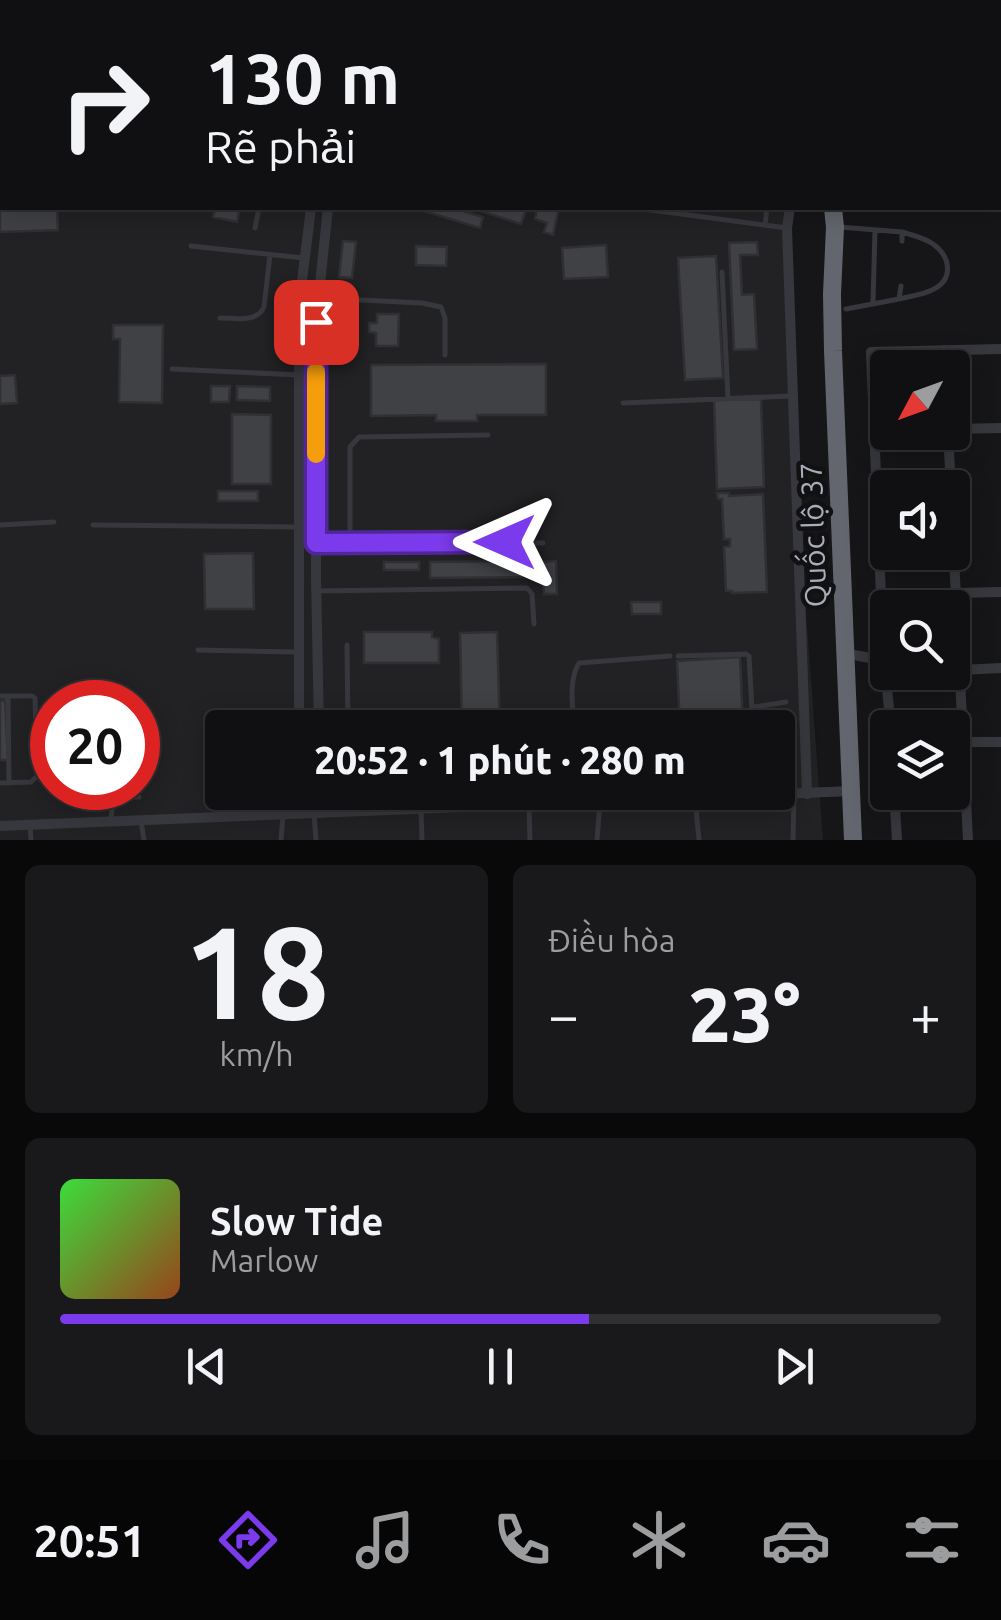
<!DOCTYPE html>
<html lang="vi">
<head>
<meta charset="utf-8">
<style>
  :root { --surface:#101012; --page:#19191b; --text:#f1f3f6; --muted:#9c9d9f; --line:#303032; --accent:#7c3aed }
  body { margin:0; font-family:Ubuntu,sans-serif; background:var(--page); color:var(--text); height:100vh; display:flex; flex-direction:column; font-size:38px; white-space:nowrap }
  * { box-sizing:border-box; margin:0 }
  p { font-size:32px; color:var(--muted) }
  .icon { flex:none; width:55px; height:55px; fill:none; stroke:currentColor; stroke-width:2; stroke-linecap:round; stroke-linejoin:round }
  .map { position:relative; height:840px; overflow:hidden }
  .panel { display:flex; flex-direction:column; gap:25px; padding:25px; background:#09090a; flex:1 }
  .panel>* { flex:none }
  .top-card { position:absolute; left:0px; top:0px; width:1002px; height:210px; box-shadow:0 5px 25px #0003,0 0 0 2px var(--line); background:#101012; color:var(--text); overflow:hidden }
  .needle { width:65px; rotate:229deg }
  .tools { position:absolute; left:870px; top:350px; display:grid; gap:20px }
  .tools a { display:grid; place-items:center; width:100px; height:100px; border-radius:10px; background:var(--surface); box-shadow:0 5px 25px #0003,0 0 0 2px var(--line); font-size:50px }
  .speed { position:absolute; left:30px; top:680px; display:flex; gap:20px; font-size:50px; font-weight:700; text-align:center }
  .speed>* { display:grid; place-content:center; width:130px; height:130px; border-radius:50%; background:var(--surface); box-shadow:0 5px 25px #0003,0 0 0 2px var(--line); line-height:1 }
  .speed .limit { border:15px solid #d22; background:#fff; color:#111 }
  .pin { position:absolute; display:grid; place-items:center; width:85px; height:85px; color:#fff; margin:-42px; border-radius:20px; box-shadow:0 5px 15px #0006 }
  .me { position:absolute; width:110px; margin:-55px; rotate:270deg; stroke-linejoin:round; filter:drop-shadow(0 0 8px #0008) }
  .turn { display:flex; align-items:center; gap:35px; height:210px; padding:0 40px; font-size:45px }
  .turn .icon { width:130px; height:130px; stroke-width:2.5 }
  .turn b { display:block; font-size:70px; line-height:85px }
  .big { font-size:75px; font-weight:800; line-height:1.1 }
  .panel .card { flex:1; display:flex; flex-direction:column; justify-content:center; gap:15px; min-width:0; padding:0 35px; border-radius:15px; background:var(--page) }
  .panel .dial { align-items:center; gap:0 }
  .dial b { font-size:130px; line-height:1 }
  .song { display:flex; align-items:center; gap:30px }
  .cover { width:120px; height:120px; border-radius:15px; background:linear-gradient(135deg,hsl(120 70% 55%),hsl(20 70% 35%)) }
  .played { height:10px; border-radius:5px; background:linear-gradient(90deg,var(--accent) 60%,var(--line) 60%) }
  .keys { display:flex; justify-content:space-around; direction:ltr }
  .heat { display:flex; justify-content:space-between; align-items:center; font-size:55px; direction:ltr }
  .panel .tiles { flex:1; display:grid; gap:25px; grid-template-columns:1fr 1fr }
  .card:last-child { grid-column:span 2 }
  .trip { position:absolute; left:205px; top:710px; width:590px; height:100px; border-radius:10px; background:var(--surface); box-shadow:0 5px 25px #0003,0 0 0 2px var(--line); font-weight:800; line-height:100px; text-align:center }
  .tabs { display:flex; height:160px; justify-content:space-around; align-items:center; background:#060607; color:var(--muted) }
  .tabs .icon { width:70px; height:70px }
  .tabs .current { color:var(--accent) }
  .tabs b { font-size:45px; color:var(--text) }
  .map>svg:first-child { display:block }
  .built { fill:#222225; fill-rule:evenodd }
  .building { fill:#404145; stroke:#303034; stroke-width:2.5 }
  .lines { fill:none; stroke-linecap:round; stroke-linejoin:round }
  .lane { stroke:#37383d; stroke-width:5 }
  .street { stroke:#37383d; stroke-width:10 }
  .highway { stroke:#63666e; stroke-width:18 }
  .route-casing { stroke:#51269a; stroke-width:25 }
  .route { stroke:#7c3aed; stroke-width:18 }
  .slow { stroke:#f59e0b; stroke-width:18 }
  .labels { text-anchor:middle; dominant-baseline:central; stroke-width:9; stroke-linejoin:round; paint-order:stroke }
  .street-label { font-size:30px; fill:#a8adb8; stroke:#111113 }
</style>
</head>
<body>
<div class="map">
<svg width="1001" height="840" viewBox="0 0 1001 840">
  <rect width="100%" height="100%" fill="#161618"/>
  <path class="built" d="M0,0h837l-1,2h-834v206h785l3,190 33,442h-823zM52,702h86v86h-86zM222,728h556v64h-556z"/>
  <path class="building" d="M2,185v23h55l1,22 -58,2v-46z
    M215,208h25l-3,14 -24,-5z
    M414,208h39l30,9 -3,11z
    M471,208h56l-6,16z
    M537,208h22l-6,27 -9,-3 3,-9 -12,-4z
    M343,241l13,1 -4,36 -13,-1z
    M757,242l1,13h-18l2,40 12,-1 3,55 -23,1 -5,-107z
    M606,245l2,32 -44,2 -2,-31z
    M416,246l31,1 -1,19 -30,-1z
    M716,256l7,122 -38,2 -7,-122z
    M377,314h22l-1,32h-22v-13l-7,-1v-9h8z
    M113,325h50l-1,78 -43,-1 1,-63h-7z
    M546,364v51h-69v6h-41v-6l-65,1v-51z
    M15,375l2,28 -17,1v-28z
    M211,386h19l-1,16h-18z
    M237,386l33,1v14l-33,-1z
    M761,399l3,88 -47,2 -3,-89z
    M232,414l39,1v69h-39z
    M218,491h40v10h-40z
    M717,493h12v3l34,-2 4,98 -35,1v-2h-6l-2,-44 6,-1v-7h-6l-2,-40h-4z
    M253,553l1,56h-49l-1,-55z
    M522,561v16l-92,1v-16z
    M556,561l1,33h-13l-1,-32z
    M384,562h35v8h-35z
    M631,602h30v12h-29z
    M364,632h68v5l7,2v24h-75z
    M497,632l3,96h-38l-2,-95z
    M740,657l3,71h-63l-3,-67z
    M5,700l3,60h-8v-59z
    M445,715v13h-69v-12z"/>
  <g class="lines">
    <path class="lane" d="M668,2l1,-2
      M766,2l1,-2
      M636,208l151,20
      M765,225l2,-17
      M839,227l63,5v9
      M255,228l4,-20
      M191,246l113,12
      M722,272l6,127
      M301,297l121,6 19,4 4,11v37
      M899,299c11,-3 23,-4 33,-9 22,-10 19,-33 1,-46 -8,-6 -21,-9 -31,-12
      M873,302l2,-72
      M846,309l53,-10 2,-13
      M220,318c15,0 37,5 44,-11l6,-52
      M172,369l127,6
      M623,403l168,-7
      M0,525l54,-3
      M93,525l203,2
      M350,542l193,1
      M316,543l34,-1v-95l9,-10 129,-2
      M316,591l211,-3 5,6 2,30
      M347,645l1,83
      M198,650l98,2
      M678,656l68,-2 3,2 4,72
      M0,696h32l3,2 2,78 -6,6 -31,1
      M8,696l1,86
      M754,707l32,-5
      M319,717l119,-3
      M574,728c-1,-21 -6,-47 5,-65l91,-7
      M99,797h40
      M695,798l4,42
      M529,805l1,35
      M421,809l1,31
      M314,813l2,27
      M111,819l2,-22
      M141,821l3,19
      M30,825l1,15
      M281,840l2,-25
      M597,840l3,-38
      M793,840l1,-45"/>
    <path class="street" d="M384,2l1,-2
      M402,2l2,-2
      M829,2l1,-2
      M790,208l-3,20 20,566
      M944,350l1,18
      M952,429l49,-1
      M948,432l3,56
      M952,517l16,323
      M956,593l45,-1
      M883,645l-12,-293 130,-3
      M854,655l16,3 15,12 6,58
      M960,670l41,-2
      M299,728v-366l3,-81 9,-73
      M319,728l-3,-150v-257l12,-113
      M952,742h49
      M300,792v22
      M320,792l1,21
      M894,792l3,48
      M0,826l851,-35"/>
    <path class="highway" d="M868,2l1,-2
      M886,2v-2
      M833,208l2,19 -3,67 1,57 20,489"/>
  </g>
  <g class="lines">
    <defs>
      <path id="route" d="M316,322v221l189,-1"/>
    </defs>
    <use href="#route" class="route-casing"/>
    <use href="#route" class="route"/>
    <path class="slow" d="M316,454v-82"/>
  </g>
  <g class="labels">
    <g class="street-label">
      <text transform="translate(813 535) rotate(-92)">Quốc lộ 37</text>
    </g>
  </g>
</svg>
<div class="tools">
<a><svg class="needle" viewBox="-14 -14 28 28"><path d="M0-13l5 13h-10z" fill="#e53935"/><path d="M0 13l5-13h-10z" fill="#9c9d9f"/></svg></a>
<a><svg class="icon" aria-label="sound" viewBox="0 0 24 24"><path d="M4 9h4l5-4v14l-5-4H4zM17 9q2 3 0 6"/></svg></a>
<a><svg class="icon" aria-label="search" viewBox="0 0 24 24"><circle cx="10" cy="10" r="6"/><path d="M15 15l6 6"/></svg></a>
<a><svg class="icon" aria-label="layers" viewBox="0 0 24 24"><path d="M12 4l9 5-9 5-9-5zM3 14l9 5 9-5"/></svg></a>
</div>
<div class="speed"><div class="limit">20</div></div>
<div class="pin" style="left:316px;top:322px;background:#d93025"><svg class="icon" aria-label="arrive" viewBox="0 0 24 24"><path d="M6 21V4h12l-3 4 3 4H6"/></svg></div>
<svg class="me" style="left:505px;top:542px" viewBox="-20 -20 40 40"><path d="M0-17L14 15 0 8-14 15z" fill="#7c3aed" stroke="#fff" stroke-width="4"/></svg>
<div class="trip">20:52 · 1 phút · 280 m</div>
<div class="top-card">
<div class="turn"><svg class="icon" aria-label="right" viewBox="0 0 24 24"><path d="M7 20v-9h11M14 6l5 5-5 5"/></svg><div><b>130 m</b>Rẽ phải</div></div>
</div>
</div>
<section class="panel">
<div class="tiles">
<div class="card dial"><b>18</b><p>km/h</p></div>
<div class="card"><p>Điều hòa</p>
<div class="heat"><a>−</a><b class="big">23°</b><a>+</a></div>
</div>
<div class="card">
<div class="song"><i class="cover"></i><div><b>Slow Tide</b><p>Marlow</p></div></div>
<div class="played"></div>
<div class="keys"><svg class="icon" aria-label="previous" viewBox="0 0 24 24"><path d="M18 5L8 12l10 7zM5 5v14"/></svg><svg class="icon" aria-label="pause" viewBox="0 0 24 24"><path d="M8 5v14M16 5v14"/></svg><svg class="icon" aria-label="next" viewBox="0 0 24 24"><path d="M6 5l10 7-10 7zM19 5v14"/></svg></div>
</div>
</div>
</section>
<nav class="tabs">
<b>20:51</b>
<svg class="icon current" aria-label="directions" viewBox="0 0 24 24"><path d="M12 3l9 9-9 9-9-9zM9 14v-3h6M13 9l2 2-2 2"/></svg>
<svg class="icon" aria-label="music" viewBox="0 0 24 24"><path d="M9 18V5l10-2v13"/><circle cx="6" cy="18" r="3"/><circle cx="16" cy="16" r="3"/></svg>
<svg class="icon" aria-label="phone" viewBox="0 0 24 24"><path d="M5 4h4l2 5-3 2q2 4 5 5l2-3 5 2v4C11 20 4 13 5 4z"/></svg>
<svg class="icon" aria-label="climate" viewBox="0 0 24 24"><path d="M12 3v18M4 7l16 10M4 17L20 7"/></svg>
<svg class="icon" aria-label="car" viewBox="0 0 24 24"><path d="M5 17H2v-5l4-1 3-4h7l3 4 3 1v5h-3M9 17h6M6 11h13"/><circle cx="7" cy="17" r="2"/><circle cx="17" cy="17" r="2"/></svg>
<svg class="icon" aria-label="filters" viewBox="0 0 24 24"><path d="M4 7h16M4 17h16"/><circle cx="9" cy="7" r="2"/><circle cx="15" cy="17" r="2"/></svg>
</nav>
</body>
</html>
